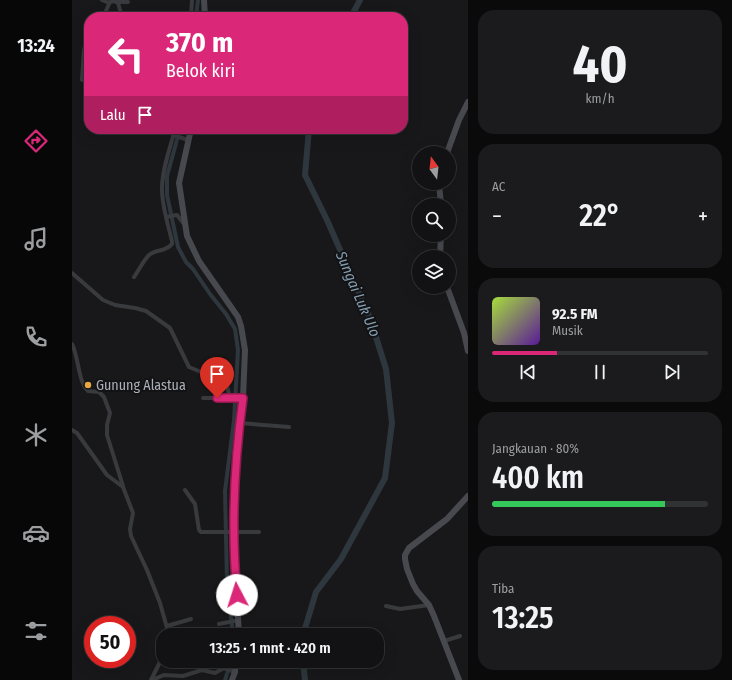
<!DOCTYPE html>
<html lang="id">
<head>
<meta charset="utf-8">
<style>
  :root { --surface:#121214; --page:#1b1b1d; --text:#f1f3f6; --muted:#9c9ea0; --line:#313234; --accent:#db2777 }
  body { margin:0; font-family:"Fira Sans Condensed",sans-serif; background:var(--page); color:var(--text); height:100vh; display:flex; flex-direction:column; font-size:15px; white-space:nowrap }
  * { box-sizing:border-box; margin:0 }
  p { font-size:13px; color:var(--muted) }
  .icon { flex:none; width:22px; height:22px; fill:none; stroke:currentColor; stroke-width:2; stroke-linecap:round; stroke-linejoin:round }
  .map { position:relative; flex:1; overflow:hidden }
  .side { display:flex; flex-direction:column; gap:10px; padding:10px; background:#0a0a0b; width:264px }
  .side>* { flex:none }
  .banner { position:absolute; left:12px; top:12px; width:324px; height:122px; border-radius:16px; box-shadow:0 4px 16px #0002,0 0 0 1px var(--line); background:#db2777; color:#fff; overflow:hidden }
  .needle { width:26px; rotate:345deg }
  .fabs { position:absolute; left:340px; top:146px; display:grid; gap:8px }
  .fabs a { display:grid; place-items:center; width:44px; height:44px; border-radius:50%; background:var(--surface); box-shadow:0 4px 16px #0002,0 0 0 1px var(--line); font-size:20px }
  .speed { position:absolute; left:12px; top:616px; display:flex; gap:8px; font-size:20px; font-weight:700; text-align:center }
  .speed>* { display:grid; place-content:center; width:52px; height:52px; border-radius:50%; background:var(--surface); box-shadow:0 4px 16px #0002,0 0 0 1px var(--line); line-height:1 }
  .speed .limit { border:6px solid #d22; background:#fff; color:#111 }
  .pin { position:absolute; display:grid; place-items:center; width:34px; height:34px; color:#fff; margin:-41px -17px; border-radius:50% 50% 50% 0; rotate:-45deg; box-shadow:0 0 4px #0007 }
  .pin .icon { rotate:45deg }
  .me { position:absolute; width:44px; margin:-22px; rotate:355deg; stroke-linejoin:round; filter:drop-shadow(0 0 3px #0008) }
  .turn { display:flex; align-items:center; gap:14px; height:84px; padding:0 16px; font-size:18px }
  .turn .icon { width:52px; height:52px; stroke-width:2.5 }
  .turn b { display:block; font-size:28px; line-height:34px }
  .then { display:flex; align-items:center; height:38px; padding:0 16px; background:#0003; gap:8px; font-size:15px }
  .big { font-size:30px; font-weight:600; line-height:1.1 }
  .side .card { flex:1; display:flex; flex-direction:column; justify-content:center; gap:6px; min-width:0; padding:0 14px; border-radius:16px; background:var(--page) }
  .side .dial { align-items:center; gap:0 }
  .dial b { font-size:52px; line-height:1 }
  .song { display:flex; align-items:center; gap:12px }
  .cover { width:48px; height:48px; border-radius:6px; background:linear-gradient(135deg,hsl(80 70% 55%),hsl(270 70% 35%)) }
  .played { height:4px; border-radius:2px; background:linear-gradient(90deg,var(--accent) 30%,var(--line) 30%) }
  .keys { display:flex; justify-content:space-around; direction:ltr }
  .heat { display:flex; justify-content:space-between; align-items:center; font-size:22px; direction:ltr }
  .charge { height:6px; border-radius:3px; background:linear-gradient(90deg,#34c759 80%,var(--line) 0) }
  .trip { position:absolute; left:84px; top:628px; width:228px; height:40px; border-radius:16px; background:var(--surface); box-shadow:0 4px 16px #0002,0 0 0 1px var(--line); font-weight:600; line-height:40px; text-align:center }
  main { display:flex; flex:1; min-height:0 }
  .dock { display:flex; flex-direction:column; width:72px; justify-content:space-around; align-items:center; background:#070708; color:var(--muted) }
  .dock .icon { width:28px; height:28px }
  .dock .current { color:var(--accent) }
  .dock b { font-size:18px; color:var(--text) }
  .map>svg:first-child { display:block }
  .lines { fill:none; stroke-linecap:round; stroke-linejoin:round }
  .canal { stroke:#2e373d; stroke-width:4 }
  .river { stroke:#2e373d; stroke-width:6 }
  .minor { stroke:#393a3e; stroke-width:4 }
  .secondary { stroke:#47494e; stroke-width:6 }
  .route-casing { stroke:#8e194d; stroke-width:10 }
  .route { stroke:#db2777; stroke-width:7 }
  .poi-dot { fill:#e7a842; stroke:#131315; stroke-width:1.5 }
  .labels { text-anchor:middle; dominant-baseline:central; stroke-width:4; stroke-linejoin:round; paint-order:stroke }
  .poi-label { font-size:14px; fill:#abb0b9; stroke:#131315; text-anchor:start }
  .water-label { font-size:15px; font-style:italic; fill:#849eb1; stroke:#131315 }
</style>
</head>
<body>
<main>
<nav class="dock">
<b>13:24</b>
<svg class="icon current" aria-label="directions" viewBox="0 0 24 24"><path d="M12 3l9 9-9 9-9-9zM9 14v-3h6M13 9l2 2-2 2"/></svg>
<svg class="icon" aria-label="music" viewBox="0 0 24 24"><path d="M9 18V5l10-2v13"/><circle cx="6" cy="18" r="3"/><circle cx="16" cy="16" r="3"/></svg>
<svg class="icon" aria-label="phone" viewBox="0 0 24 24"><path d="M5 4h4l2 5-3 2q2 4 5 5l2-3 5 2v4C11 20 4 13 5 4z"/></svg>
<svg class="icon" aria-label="climate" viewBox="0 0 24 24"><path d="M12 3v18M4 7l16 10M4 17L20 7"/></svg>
<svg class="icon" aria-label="car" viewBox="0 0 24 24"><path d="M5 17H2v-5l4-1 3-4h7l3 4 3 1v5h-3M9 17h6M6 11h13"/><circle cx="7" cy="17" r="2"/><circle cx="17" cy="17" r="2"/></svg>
<svg class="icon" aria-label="filters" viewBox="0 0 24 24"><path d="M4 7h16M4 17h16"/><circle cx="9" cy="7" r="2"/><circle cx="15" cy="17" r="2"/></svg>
</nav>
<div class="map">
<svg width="396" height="680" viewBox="0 0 396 680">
  <rect width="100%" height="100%" fill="#18181a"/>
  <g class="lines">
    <path class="canal" d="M124,17l2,-17
      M108,129l-13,47v19l11,52 8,15 7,7 17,25 16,20 9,15 3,21 -4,70 -9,71 2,91 6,53
      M153,680l6,-19"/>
    <path class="river" d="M279,17l9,-17
      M231,635l13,-43 25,-33 44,-81 7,-55 -6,-54 -16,-51 -43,-98 -22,-45 4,-46
      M231,661l2,19"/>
    <path class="minor" d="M30,0l7,3
      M46,2h10
      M27,17l6,-4 5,-11 4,-1 4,2 4,14
      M119,17l1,-17
      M10,80l2,-30 5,-20
      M101,135l15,5
      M94,217l11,-2 7,9
      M0,273l31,27 12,5 20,3 11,3 24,17 19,39 36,15 2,4 3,12
      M62,277c5,-7 9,-16 15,-22 7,-6 17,-3 23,-11v-3c-4,-17 -10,-34 -10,-52 0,-20 8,-40 13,-60
      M0,344c7,14 6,38 16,47l11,1 5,5 6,16 -3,12v10l16,51
      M131,398h40
      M168,423l49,4
      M0,430l5,3 30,42 16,12 10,26 -3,16 1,7 16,34 13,33 9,32
      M113,490l10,14 4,26 2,2h58
      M314,606l14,3 29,-4
      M147,624l20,-4
      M95,626l24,-7
      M372,641l16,-5
      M79,680l12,-24
      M80,680l12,-5 19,1 19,-6 13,3 9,-5 11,4"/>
    <path class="secondary" d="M132,0l1,17
      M119,129l-12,54 8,53 12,25 39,56 3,9 4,24 -2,48 -5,34 -3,54v81l4,68
      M375,153l12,-33 9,-18
      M367,183l2,22
      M368,257l1,-22
      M375,287l17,46 4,18
      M160,680l3,-8 1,-11
      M387,680l-25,-64 -5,-11 -12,-14 -4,-7 -6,-15 -2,-10v-4l4,-7 38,-29 21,-23"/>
  </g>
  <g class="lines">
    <defs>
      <path id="route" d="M145,398h26c-9,65 -12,131 -6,197"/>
    </defs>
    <use href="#route" class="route-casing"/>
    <use href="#route" class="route"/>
  </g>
  <circle class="poi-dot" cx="16" cy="385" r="4"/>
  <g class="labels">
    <g class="poi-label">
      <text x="24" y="385">Gunung Alastua</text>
    </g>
    <g class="water-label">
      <text transform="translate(286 294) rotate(67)">Sungai Luk Ulo</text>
    </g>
  </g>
</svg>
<div class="fabs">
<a><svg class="needle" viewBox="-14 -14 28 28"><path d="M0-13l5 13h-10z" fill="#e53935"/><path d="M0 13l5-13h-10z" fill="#9c9ea0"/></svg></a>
<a><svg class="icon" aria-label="search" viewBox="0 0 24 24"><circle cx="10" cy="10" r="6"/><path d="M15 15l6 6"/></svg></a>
<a><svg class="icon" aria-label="layers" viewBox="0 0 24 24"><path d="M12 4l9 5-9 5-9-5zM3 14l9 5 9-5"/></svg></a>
</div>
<div class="speed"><div class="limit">50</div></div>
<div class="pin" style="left:145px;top:398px;background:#d93025"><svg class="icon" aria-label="arrive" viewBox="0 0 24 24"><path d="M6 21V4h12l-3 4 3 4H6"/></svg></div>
<svg class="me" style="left:165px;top:595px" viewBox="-20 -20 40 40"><circle r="19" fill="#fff"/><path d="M0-13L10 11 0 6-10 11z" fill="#db2777"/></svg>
<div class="trip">13:25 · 1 mnt · 420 m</div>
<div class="banner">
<div class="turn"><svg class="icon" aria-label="left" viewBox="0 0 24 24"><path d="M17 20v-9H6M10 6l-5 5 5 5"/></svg><div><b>370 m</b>Belok kiri</div></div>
<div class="then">Lalu<svg class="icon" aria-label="arrive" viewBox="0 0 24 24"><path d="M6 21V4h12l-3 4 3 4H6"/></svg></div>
</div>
</div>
<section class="side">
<div class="card dial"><b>40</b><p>km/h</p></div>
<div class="card"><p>AC</p>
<div class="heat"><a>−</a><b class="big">22°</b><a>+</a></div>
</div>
<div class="card">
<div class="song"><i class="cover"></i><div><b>92.5 FM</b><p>Musik</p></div></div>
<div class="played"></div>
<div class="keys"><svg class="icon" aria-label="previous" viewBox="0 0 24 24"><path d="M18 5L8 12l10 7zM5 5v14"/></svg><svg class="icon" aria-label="pause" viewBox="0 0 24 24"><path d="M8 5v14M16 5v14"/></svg><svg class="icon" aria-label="next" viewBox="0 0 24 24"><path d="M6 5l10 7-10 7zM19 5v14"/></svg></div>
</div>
<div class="card"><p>Jangkauan · 80%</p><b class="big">400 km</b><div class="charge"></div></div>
<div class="card"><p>Tiba</p><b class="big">13:25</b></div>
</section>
</main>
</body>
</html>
